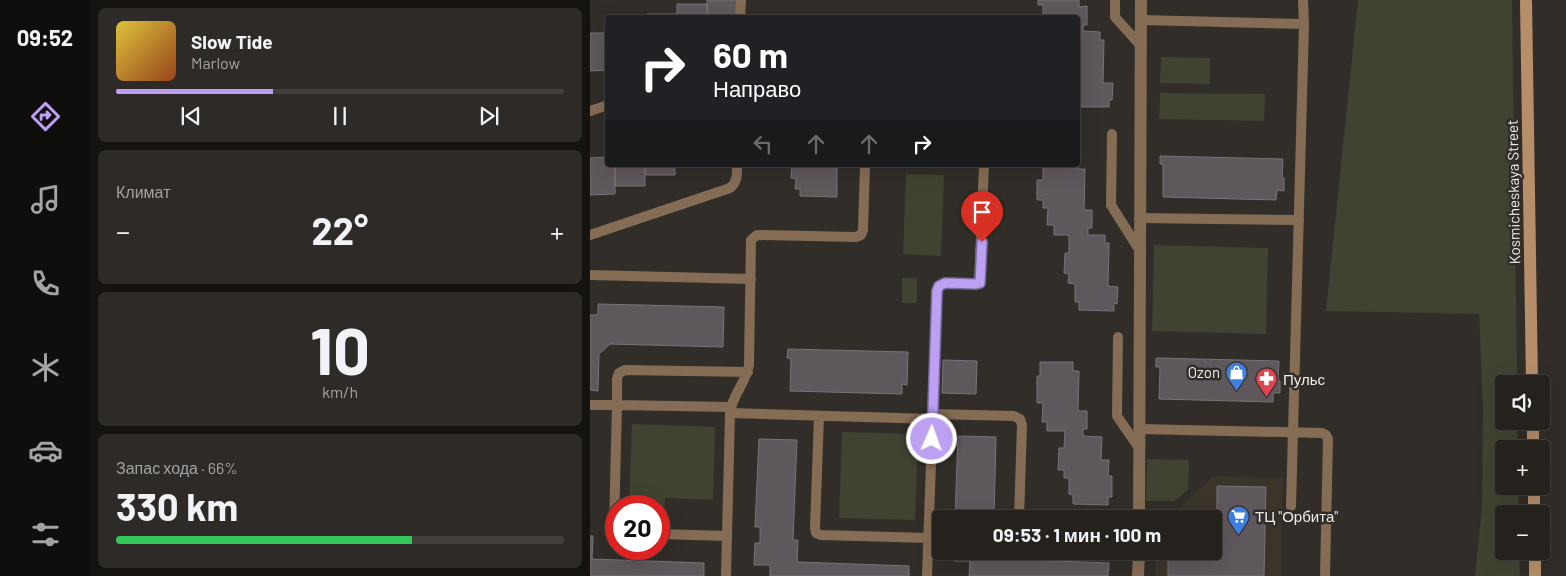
<!DOCTYPE html>
<html lang="ru">
<head>
<meta charset="utf-8">
<style>
  :root { --surface:#25221e; --page:#2d2a27; --text:#f1f3f6; --muted:#a3a4a4; --line:#423f3c; --accent:#bca0f2 }
  body { margin:0; font-family:Barlow,sans-serif; background:var(--page); color:var(--text); height:100vh; display:flex; flex-direction:column; font-size:19px; white-space:nowrap }
  * { box-sizing:border-box; margin:0 }
  p { font-size:16px; color:var(--muted) }
  .icon { flex:none; width:28px; height:28px; fill:none; stroke:currentColor; stroke-width:2; stroke-linecap:round; stroke-linejoin:round }
  .map { position:relative; flex:1; overflow:hidden }
  .panel { display:flex; flex-direction:column; gap:8px; padding:8px; background:#141310; width:500px }
  .panel>* { flex:none }
  .banner { position:absolute; left:15px; top:15px; width:475px; height:152px; border-radius:5px; box-shadow:0 5px 20px #0002,0 0 0 1px var(--line); background:#202124; color:#fff; overflow:hidden }
  .buttons { position:absolute; left:905px; top:375px; display:grid; gap:10px }
  .buttons a { display:grid; place-items:center; width:55px; height:55px; border-radius:5px; background:var(--surface); box-shadow:0 5px 20px #0002,0 0 0 1px var(--line); font-size:25px }
  .speed { position:absolute; left:15px; top:495px; display:flex; gap:10px; font-size:25px; font-weight:700; text-align:center }
  .speed>* { display:grid; place-content:center; width:65px; height:65px; border-radius:50%; background:var(--surface); box-shadow:0 5px 20px #0002,0 0 0 1px var(--line); line-height:1 }
  .speed .limit { border:8px solid #d22; background:#fff; color:#111 }
  .pin { position:absolute; display:grid; place-items:center; width:42px; height:42px; color:#fff; margin:-51px -21px; border-radius:50% 50% 50% 0; rotate:-45deg; box-shadow:0 0 5px #0007 }
  .pin .icon { rotate:45deg }
  .me { position:absolute; width:55px; margin:-28px; rotate:2deg; stroke-linejoin:round; filter:drop-shadow(0 0 4px #0008) }
  .turn { display:flex; align-items:center; gap:18px; height:105px; padding:0 25px; font-size:22px }
  .turn .icon { width:65px; height:65px; stroke-width:2.5 }
  .turn b { display:block; font-size:35px; line-height:42px }
  .lanes { display:flex; align-items:center; height:48px; padding:0 25px; background:#0003; justify-content:center; gap:25px; direction:ltr }
  .lanes .off { opacity:.35 }
  .big { font-size:38px; font-weight:700; line-height:1.1 }
  .panel .tile { flex:1; display:flex; flex-direction:column; justify-content:center; gap:8px; min-width:0; padding:0 18px; border-radius:8px; background:var(--page) }
  .panel .dial { align-items:center; gap:0 }
  .dial b { font-size:65px; line-height:1 }
  .song { display:flex; align-items:center; gap:15px }
  .cover { width:60px; height:60px; border-radius:8px; background:linear-gradient(135deg,hsl(50 70% 55%),hsl(20 70% 35%)) }
  .played { height:5px; border-radius:2px; background:linear-gradient(90deg,var(--accent) 35%,var(--line) 35%) }
  .keys { display:flex; justify-content:space-around; direction:ltr }
  .heat { display:flex; justify-content:space-between; align-items:center; font-size:28px; direction:ltr }
  .charge { height:8px; border-radius:4px; background:linear-gradient(90deg,#34c759 66%,var(--line) 0) }
  .trip { position:absolute; left:342px; top:510px; width:290px; height:50px; border-radius:5px; background:var(--surface); box-shadow:0 5px 20px #0002,0 0 0 1px var(--line); font-weight:700; line-height:50px; text-align:center }
  main { display:flex; flex:1; min-height:0 }
  .tab-bar { display:flex; flex-direction:column; width:90px; justify-content:space-around; align-items:center; background:#0f0e0c; color:var(--muted) }
  .tab-bar .icon { width:35px; height:35px }
  .tab-bar .selected { color:var(--accent) }
  .tab-bar b { font-size:22px; color:var(--text) }
  .map>svg:first-child { display:block }
  .built { fill:#3b3429 }
  .green { fill:#414332 }
  .building { fill:#5e585d; stroke:#7a7378 }
  .lines { fill:none; stroke-linecap:round; stroke-linejoin:round }
  .lane { stroke:#856c55; stroke-width:10 }
  .street { stroke:#856c55; stroke-width:12 }
  .secondary { stroke:#b68e6a; stroke-width:12 }
  .route-casing { stroke:#7a689d; stroke-width:12 }
  .route { stroke:#bca0f2; stroke-width:9 }
  .labels { text-anchor:middle; dominant-baseline:central; stroke-width:5; stroke-linejoin:round; paint-order:stroke }
  .street-label { font-size:15px; fill:#f0ede9; stroke:#312d28 }
  .poi-label { font-size:15px; fill:#f0ede9; stroke:#312d28; text-anchor:start }
</style>
</head>
<body>
<main>
<nav class="tab-bar">
<b>09:52</b>
<svg class="icon selected" aria-label="directions" viewBox="0 0 24 24"><path d="M12 3l9 9-9 9-9-9zM9 14v-3h6M13 9l2 2-2 2"/></svg>
<svg class="icon" aria-label="music" viewBox="0 0 24 24"><path d="M9 18V5l10-2v13"/><circle cx="6" cy="18" r="3"/><circle cx="16" cy="16" r="3"/></svg>
<svg class="icon" aria-label="phone" viewBox="0 0 24 24"><path d="M5 4h4l2 5-3 2q2 4 5 5l2-3 5 2v4C11 20 4 13 5 4z"/></svg>
<svg class="icon" aria-label="climate" viewBox="0 0 24 24"><path d="M12 3v18M4 7l16 10M4 17L20 7"/></svg>
<svg class="icon" aria-label="car" viewBox="0 0 24 24"><path d="M5 17H2v-5l4-1 3-4h7l3 4 3 1v5h-3M9 17h6M6 11h13"/><circle cx="7" cy="17" r="2"/><circle cx="17" cy="17" r="2"/></svg>
<svg class="icon" aria-label="filters" viewBox="0 0 24 24"><path d="M4 7h16M4 17h16"/><circle cx="9" cy="7" r="2"/><circle cx="15" cy="17" r="2"/></svg>
</nav>
<section class="panel">
<div class="tile">
<div class="song"><i class="cover"></i><div><b>Slow Tide</b><p>Marlow</p></div></div>
<div class="played"></div>
<div class="keys"><svg class="icon" aria-label="previous" viewBox="0 0 24 24"><path d="M18 5L8 12l10 7zM5 5v14"/></svg><svg class="icon" aria-label="pause" viewBox="0 0 24 24"><path d="M8 5v14M16 5v14"/></svg><svg class="icon" aria-label="next" viewBox="0 0 24 24"><path d="M6 5l10 7-10 7zM19 5v14"/></svg></div>
</div>
<div class="tile"><p>Климат</p>
<div class="heat"><a>−</a><b class="big">22°</b><a>+</a></div>
</div>
<div class="tile dial"><b>10</b><p>km/h</p></div>
<div class="tile"><p>Запас хода · 66%</p><b class="big">330 km</b><div class="charge"></div></div>
</section>
<div class="map">
<svg width="976" height="576" viewBox="0 0 976 576">
  <rect width="100%" height="100%" fill="#312d28"/>
  <path class="built" d="M623,476l70,2 -2,98h-126l1,-25h58v-32h-46z"/>
  <path class="green" d="M768,0h154l5,384h-13v37h13l1,28h-14v37h14l1,28h-15v37h15l1,25h-45l7,-69 1,-98 -4,-95 -153,-3z
    M571,57l49,1v26l-50,-1z
    M570,93l105,1 -1,27 -105,-2z
    M316,174l38,1 -3,81 -38,-2z
    M564,245l114,3 -2,86 -114,-3z
    M312,278h15v25h-15z
    M42,424l83,3 -2,73 -48,-2 -1,27 -5,-1v-18h-30z
    M252,432l76,2 -3,86 -76,-2z
    M557,459l42,1 -1,30 -14,11h-28z"/>
  <path class="building" d="M117,0h30v18h-29z
    M448,0h41v7l8,-1v19h-4v6l17,1v8h4l-1,43h10l-1,17h-3v7h-31v-89h-35v-13h-5z
    M87,4h30v14h-30z
    M57,14h30v4h-30z
    M0,33h18v37l-18,1z
    M570,156l123,3 -1,19h2v13l-7,-1 -1,10 -113,-3v-33h-3z
    M18,157v8h7v29l-25,1v-37z
    M488,160v9h7l-1,41h8v18h-4v7h17v8h4l-1,43 10,1 -1,17 -3,-1v8l-35,-1v-8h-4v-18l-7,-1 1,-9 -5,-1 1,-20h4v-18h-15v-10h-7l1,-17h-5v-8h-6v-20h6v-15h35z
    M25,165h30v21h-30z
    M55,165h30v10h-30z
    M202,165h45v32l-37,-1v-7h-5l1,-10 -5,-1z
    M8,304l126,3 -1,40 -113,-3 -11,10 -1,37 -8,-1v-75h8z
    M198,349l120,3 -1,33 -5,-1v10l-112,-3 1,-32 -4,-1z
    M566,358l123,3 -1,19 2,1v12h-7v9l-114,-3 1,-32h-4z
    M353,360l34,1 -1,33 -34,-1z
    M450,362h33v9h6l-1,40h9v18h-4v7l19,1 -1,23h8l-1,16h4v21h-4v8l-35,-1v-9l-4,-1v-16h-5v-8h-6l1,-22h5l1,-17h-18v-9h-5l1,-19h-6v-27h3z
    M368,436l38,1 -2,82h-39z
    M169,439l38,1 -4,100h5l-1,22 112,4v10h-139v-11h-16l1,-22h5v-16h-5z
    M627,486l49,1 -2,89h-96v-19h23l1,-6h22v-32h-22l1,-9 24,1z
    M0,536h3l-1,23 112,4v13h-114z
    M364,551h43v8l112,4 -1,13h-139l1,-15h-16z"/>
  <g class="lines">
    <path class="lane" d="M525,0v17l26,29
      M150,18l1,-18
      M551,20l163,4
      M0,111l18,-6
      M522,134l-1,71 29,46
      M550,218l159,2
      M0,235l140,-47c8,-7 7,-14 7,-23
      M0,275l161,4
      M528,337l-1,79 22,32
      M0,405h27l-3,120 2,5
      M140,407l-113,-2v-26l2,-6 6,-3 123,2
      M140,413l203,6
      M343,414l81,2 6,3 2,6 -3,94
      M229,416l-4,112 1,5 5,2 108,3
      M549,429l183,4 4,2 2,4 -3,137
      M701,506l13,-482 -1,-24
      M69,534l68,2
      M136,576l4,-163c2,-18 16,-30 19,-48l2,-125 6,-5 99,2 5,-2 2,-5 2,-65
      M337,576l10,-285 2,-5 6,-3 31,1 3,-1 5,-118"/>
    <path class="street" d="M549,519l2,-519
      M548,576l1,-25"/>
    <path class="secondary" d="M936,0l6,384
      M943,421v28
      M944,486v28
      M945,551v25"/>
  </g>
  <g class="lines">
    <defs>
      <path id="route" d="M342,439l5,-148 2,-5 6,-3 31,1 4,-1 2,-41"/>
    </defs>
    <use href="#route" class="route-casing"/>
    <use href="#route" class="route"/>
  </g>
  <defs>
    <symbol id="shop-pin" viewBox="-11 -11 22 30"><path d="M0 17L-7.5 6A9.5 9.5 0 1 1 7.5 6Z" fill="#3f7fe0" stroke="#312d28"/><path d="M-5-2.5h2.3a2.7 3.5 0 0 1 5.4 0H5L5.5 6h-11ZM-1.5-2.5h3a1.5 2.3 0 0 0-3 0Z" fill="#fff"/></symbol>
    <symbol id="pharmacy-pin" viewBox="-11 -11 22 30"><path d="M0 17L-7.5 6A9.5 9.5 0 1 1 7.5 6Z" fill="#e0444e" stroke="#312d28"/><path d="M-2-6h4v4h4v4h-4v4h-4v-4h-4v-4h4Z" fill="#fff"/></symbol>
    <symbol id="supermarket-pin" viewBox="-11 -11 22 30"><path d="M0 17L-7.5 6A9.5 9.5 0 1 1 7.5 6Z" fill="#3f7fe0" stroke="#312d28"/><path d="M-6-5.5h2.5l.6 2H6L4.5 2H-2.5L-4.4-4H-6ZM-1.5 3.2a1.3 1.3 0 1 0 .1 0ZM3 3.2a1.3 1.3 0 1 0 .1 0Z" fill="#fff"/></symbol>
  </defs>
  <g fill-rule="evenodd">
    <use href="#shop-pin" x="634" y="360" width="25" height="34"/>
    <use href="#pharmacy-pin" x="664" y="366" width="25" height="34"/>
    <use href="#supermarket-pin" x="636" y="504" width="25" height="34"/>
  </g>
  <g class="labels">
    <g class="street-label">
      <text transform="translate(923 192) rotate(-91)">Kosmicheskaya Street</text>
    </g>
    <g class="poi-label">
      <text x="630" y="372" text-anchor="end">Ozon</text>
      <text x="693" y="379">Пульс</text>
      <text x="665" y="516">ТЦ "Орбита"</text>
    </g>
  </g>
</svg>
<div class="buttons">
<a><svg class="icon" aria-label="sound" viewBox="0 0 24 24"><path d="M4 9h4l5-4v14l-5-4H4zM17 9q2 3 0 6"/></svg></a>
<a>+</a>
<a>−</a>
</div>
<div class="speed"><div class="limit">20</div></div>
<div class="pin" style="left:392px;top:242px;background:#d93025"><svg class="icon" aria-label="arrive" viewBox="0 0 24 24"><path d="M6 21V4h12l-3 4 3 4H6"/></svg></div>
<svg class="me" style="left:342px;top:439px" viewBox="-20 -20 40 40"><circle r="17" fill="#bca0f2" stroke="#fff" stroke-width="3"/><path d="M0-11L8 9 0 5-8 9z" fill="#fff"/></svg>
<div class="trip">09:53 · 1 мин · 100 m</div>
<div class="banner">
<div class="turn"><svg class="icon" aria-label="right" viewBox="0 0 24 24"><path d="M7 20v-9h11M14 6l5 5-5 5"/></svg><div><b>60 m</b>Направо</div></div>
<div class="lanes"><svg class="icon off" aria-label="left" viewBox="0 0 24 24"><path d="M17 20v-9H6M10 6l-5 5 5 5"/></svg><svg class="icon off" aria-label="ahead" viewBox="0 0 24 24"><path d="M12 20V5M6 11l6-6 6 6"/></svg><svg class="icon off" aria-label="ahead" viewBox="0 0 24 24"><path d="M12 20V5M6 11l6-6 6 6"/></svg><svg class="icon" aria-label="right" viewBox="0 0 24 24"><path d="M7 20v-9h11M14 6l5 5-5 5"/></svg></div>
</div>
</div>
</main>
</body>
</html>
